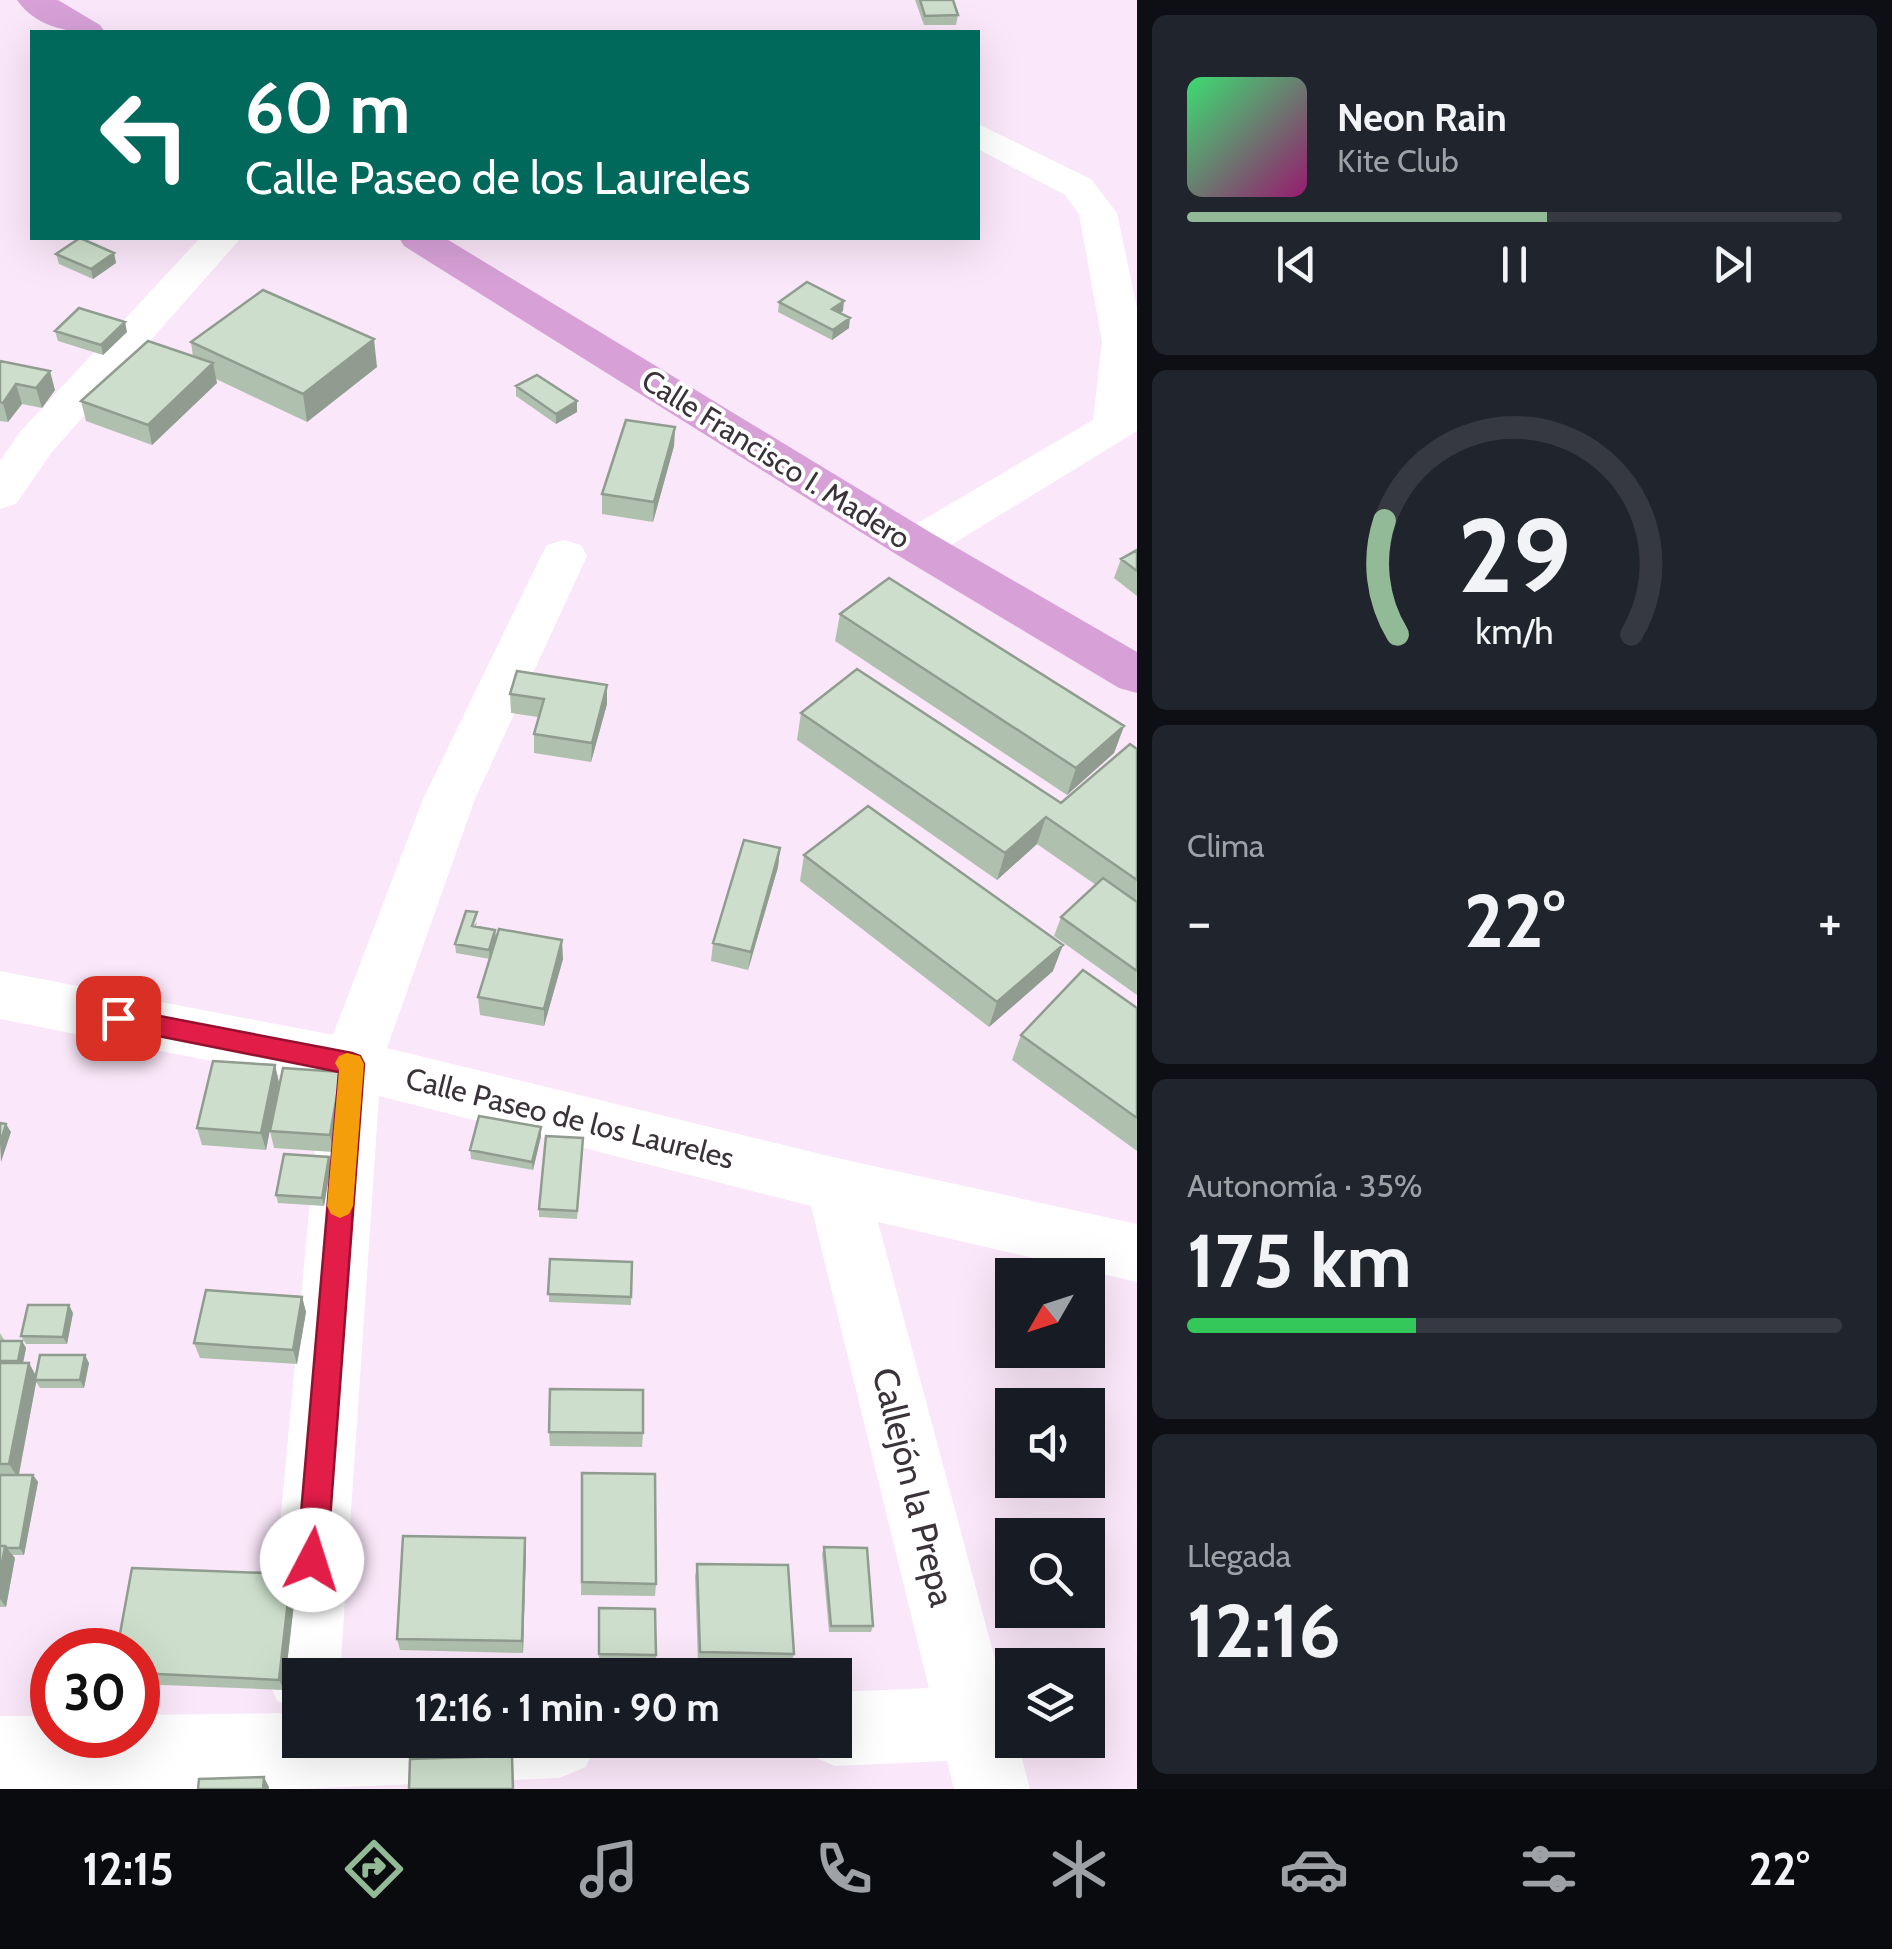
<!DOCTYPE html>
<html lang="es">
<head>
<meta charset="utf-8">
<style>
  :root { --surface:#171b24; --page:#20242c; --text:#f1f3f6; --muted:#9ea1a6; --line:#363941; --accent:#92ba97 }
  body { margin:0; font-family:Cabin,sans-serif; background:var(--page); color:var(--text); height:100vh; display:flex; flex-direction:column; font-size:38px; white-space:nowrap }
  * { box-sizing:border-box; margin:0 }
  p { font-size:32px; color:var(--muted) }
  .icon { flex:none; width:55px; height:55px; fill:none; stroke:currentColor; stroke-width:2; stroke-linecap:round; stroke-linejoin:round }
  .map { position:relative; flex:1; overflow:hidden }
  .sheet { display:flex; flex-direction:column; gap:15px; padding:15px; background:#0d0f14; width:755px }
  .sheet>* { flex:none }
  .guide { position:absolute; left:30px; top:30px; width:950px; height:210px; border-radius:0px; box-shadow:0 10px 40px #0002; background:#00695c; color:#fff; overflow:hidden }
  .needle { width:65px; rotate:231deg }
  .controls { position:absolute; left:995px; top:1258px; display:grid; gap:20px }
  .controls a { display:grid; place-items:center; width:110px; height:110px; border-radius:0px; background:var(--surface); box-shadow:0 10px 40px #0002; font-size:50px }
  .speed { position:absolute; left:30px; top:1628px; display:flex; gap:20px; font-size:50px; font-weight:700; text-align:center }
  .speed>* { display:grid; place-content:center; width:130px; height:130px; border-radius:50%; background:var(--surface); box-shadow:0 10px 40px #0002; line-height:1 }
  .speed .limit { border:15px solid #d22; background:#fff; color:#111 }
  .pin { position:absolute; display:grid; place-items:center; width:85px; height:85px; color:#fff; margin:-42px; border-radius:20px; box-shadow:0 5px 15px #0006 }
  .me { position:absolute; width:110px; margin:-55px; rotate:5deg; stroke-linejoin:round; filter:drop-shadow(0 0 8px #0008) }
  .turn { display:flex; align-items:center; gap:35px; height:210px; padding:0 50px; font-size:45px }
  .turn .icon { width:130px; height:130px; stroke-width:2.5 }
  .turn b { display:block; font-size:70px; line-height:85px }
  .big { font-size:75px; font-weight:700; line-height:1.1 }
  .sheet .widget { flex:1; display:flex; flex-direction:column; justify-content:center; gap:15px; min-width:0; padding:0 35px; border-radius:15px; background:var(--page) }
  .sheet .dial { align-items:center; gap:0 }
  .dial svg { height:260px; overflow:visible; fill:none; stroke:var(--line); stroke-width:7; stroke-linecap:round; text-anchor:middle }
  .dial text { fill:var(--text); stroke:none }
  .song { display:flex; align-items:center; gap:30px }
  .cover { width:120px; height:120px; border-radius:15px; background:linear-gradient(135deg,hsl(140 70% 55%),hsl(320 70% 35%)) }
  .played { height:10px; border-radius:5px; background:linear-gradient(90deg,var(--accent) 55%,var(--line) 55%) }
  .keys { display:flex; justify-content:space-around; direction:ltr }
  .heat { display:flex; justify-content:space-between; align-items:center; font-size:55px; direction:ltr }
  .charge { height:15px; border-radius:8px; background:linear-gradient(90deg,#34c759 35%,var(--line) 0) }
  .trip { position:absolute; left:282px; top:1658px; width:570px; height:100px; border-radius:0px; background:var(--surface); box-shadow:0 10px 40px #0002; font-weight:700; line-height:100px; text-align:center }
  .dock { display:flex; height:160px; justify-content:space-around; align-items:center; background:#090b0e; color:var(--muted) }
  .dock .icon { width:70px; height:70px }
  .dock .on { color:var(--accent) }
  .dock b { font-size:45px; color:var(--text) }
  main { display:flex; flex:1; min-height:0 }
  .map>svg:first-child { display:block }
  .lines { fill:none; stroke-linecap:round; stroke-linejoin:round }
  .minor { fill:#fff; fill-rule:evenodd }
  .major { fill:#d7a1d7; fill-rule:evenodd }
  .wall { fill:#b0c0af }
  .shaded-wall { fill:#909c8f }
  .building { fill:#cddfcc; stroke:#909c8f; stroke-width:2.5 }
  .route { fill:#e11d48; stroke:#92132f; stroke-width:2.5 }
  .slow { fill:#f59e0b }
  .labels { text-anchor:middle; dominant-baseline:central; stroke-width:8; stroke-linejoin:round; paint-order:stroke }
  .street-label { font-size:30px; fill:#3a333a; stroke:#fff }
  .near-street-label { font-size:35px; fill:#3a333a; stroke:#fff }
</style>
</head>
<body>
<main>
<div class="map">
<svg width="1137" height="1789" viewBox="0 0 1137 1789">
  <rect width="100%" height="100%" fill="#fae7f9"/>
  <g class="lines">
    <path class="minor" d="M978,124l113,55 26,34 20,95v123l-204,125 -17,5 -17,-5 -6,-11 6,-11 194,-114 9,-79 -23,-127 -14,-19 -87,-46z
      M200,238h41l-189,214 -36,52 -16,5v-48l20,-29z
      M564,540l17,5 6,11 -112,243 -88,249 450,110 300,66v58l-259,-60 134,501v17h5l13,49h-76l-7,-28 -112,5 -26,-11 -7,-15h33v-48l94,-4 -118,-482 -432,-110 -39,579h-40v36l-23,-10 -11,-26 55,-592 -321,-64v-48l333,64 90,-236 118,-243 6,-11z
      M300,1713v27h297l-11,27 -27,11 -262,11h-297v-73h52v19h86v-20z"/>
    <path class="major" d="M17,0h41l42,25 5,7c-31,2 -68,-3 -88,-32z
      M399,238h46l488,296 204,118v41l-18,-5 -220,-132 -495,-310z"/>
  </g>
  <path class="wall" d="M915,0h38l5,15 -2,10h-32z
    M114,253l2,10 -23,16 -34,-15 -3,-10z
    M779,302l64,9 -3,2 9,15 -17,12 -54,-28z
    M55,331l72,1 -24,23 -45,-14z
    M191,342l186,25 -70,55 -91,-43 1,4 -65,62 -66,-24 -5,-20 112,-44z
    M0,361l55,29 -13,18 -20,-4 -14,18 -8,-1z
    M516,386l61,26 -21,12 -40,-28z
    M675,427l-1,19 -21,76 -51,-8v-20z
    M1137,550v46l-23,-18 7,-19z
    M840,614l284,112 -10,27 -47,42 -232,-154z
    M607,685v19l-16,58 -57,-9v-19l4,-17 -27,-4 -1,-19z
    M801,713l260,90 76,-54v246l-83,-59 7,-19 35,-32 -59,-41 -40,36 -200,-140z
    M780,848l-2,19 -30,103 -37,-9 2,-18z
    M804,855l249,116 -64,56 -189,-146z
    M477,922l-1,5 19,3 1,10 67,19 -19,67 -64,-11 -2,-18 12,-38 -34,-6 -1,-9z
    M1137,1008v143l-125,-91 9,-25z
    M275,1065l4,18 -13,67 -64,-5 -5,-17z
    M345,1089l-12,63 -59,-4 -4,-17z
    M541,1127v9l-8,34 -62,-11 -1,-9z
    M583,1147l-6,72 -38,-2v-8z
    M331,1165l-7,41 -46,-3 -2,-8z
    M550,1259l82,3 -1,43 -82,-3z
    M302,1297l4,15 -9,52 -97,-6 -6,-15z
    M73,1313l-6,31h-41l-5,-8z
    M0,1333l5,8h17l4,7 -3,15h6l7,13 53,-13 -5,25h-44l-4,-6 -17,93h14l5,7 -14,73h-12l3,3 -9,49h-6z
    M549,1432l94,1 -1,14 -92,-1z
    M582,1473l74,111 -1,12 -74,-1z
    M824,1547l49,79 -2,6h-42l-7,-78z
    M526,1551l-3,102 -123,-3 -3,-11z
    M697,1564l97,90 -4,11 -92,-2 -3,-87z
    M291,1574l5,12 -12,104 -146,-6v-34z
    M599,1608l57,47v6l-57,-1z"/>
  <path class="shaded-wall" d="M114,253l2,10 -23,16 -2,-10z
    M844,301l-1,10 -12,8 1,-10z
    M850,318l-1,10 -17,12 1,-10z
    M125,322l2,10 -24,23 -2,-10z
    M374,339l3,28 -70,55 -4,-28z
    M213,363l4,20 -65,62 -4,-20z
    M50,371l5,19 -13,18 -6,-20z
    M16,384l6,20 -14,18 -5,-19z
    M577,401v11l-21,12v-10z
    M675,427l-1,19 -21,76 1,-20z
    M607,685v19l-16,58 1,-19z
    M1124,726l-10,27 -47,42 9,-27z
    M1046,817l-9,27 -40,36 8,-27z
    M780,848l-2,19 -30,103 3,-18z
    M495,930l1,10 -6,19 -1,-9z
    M562,940l1,19 -19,67v-17z
    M1063,945l-10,26 -64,56 8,-25z
    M275,1065l4,18 -13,67 -5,-17z
    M341,1072l4,17 -12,63 -3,-17z
    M6,1124l5,8 -10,30 -1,-18z
    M541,1127v9l-8,34 -1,-8z
    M329,1157l2,8 -7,41 -2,-8z
    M302,1297l4,15 -9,52 -4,-14z
    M69,1305l4,8 -6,31 -4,-7z
    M22,1341l4,7 -4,20 -4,-7z
    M85,1355l4,8 -5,25 -4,-8z
    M29,1363l8,15 -19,100 -9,-14z
    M33,1475l5,7 -14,73 -4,-7z
    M525,1538l1,13 -3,102 -1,-12z
    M5,1546l10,12 -9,49 -6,-8v-23z
    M291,1574l5,12 -12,104 -5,-10z
    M264,1777l5,10v2h-6z"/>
  <path class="building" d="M920,0h33l5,15 -33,1z
    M80,238l34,15 -23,16 -35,-15z
    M807,282l37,19 -12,8 18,9 -17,12 -54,-28z
    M263,290l111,49 -71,55 -112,-52z
    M79,308l46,14 -24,23 -46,-14z
    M148,341l65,22 -65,62 -67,-24z
    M0,361l50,10 -14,17 -20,-4 -13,19 -3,-1z
    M537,375l40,26 -21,13 -40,-28z
    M626,420l49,7 -21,75 -52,-8z
    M1137,550v21l-16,-12z
    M889,578l235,148 -48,42 -236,-154z
    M857,669l204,134 69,-59 7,5v131l-91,-63 -41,36 -204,-140z
    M517,671l90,14 -15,58 -58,-9 10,-35 -34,-5z
    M868,806l195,139 -66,57 -193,-147z
    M744,840l36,8 -29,104 -38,-9z
    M1103,878l34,24v69l-76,-54z
    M466,911l11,1 -5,14 23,4 -6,20 -34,-6z
    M499,929l63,11 -18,69 -66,-12z
    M1083,970l54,38v110l-116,-83z
    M213,1061l62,4 -14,68 -64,-5z
    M283,1068l58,4 -11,63 -60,-4z
    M479,1116l62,11 -9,35 -62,-12z
    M0,1123l6,1 -6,20z
    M546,1136l37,2 -6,73 -38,-2z
    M284,1154l45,3 -7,41 -46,-3z
    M550,1259l82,3 -1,35 -83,-3z
    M206,1290l96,7 -9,53 -99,-7z
    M28,1305h41l-6,32 -42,-1z
    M0,1341h22l-4,20h-18z
    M40,1355h45l-5,25h-45z
    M0,1363h29l-20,101h-9z
    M550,1389l93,1v43l-94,-1z
    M582,1473l73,1 1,110 -74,-2z
    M0,1475h33l-13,73h-13l-2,-2h-5z
    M403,1536l122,2 -3,103 -125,-2z
    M0,1546h5l-5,30z
    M824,1547l43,1 6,78h-42z
    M697,1564l91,1 6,89 -94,-2z
    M132,1568l159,6 -12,106 -141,-7v-23h-21z
    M599,1608l56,1 1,46 -57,-1z
    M512,1756l1,33h-104l1,-30z
    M264,1777l-1,12h-65l1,-10z"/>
  <path class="route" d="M118,1008l234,45 8,3 4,8 -37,496 -5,11 -10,4 -10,-4 -5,-11 42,-488 -221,-44 -9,-3 -3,-7 3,-7z"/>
  <path class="slow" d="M347,1053l13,3 4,8 -11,142 -4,8 -9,4 -9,-4 -4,-8 12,-136 -4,-7 4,-7z"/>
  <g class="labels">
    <g class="street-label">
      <text transform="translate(776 459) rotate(32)">Calle Francisco I. Madero</text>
      <text transform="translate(570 1118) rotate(14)">Calle Paseo de los Laureles</text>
    </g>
    <g class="near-street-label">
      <text transform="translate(914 1487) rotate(76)">Callejón la Prepa</text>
    </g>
  </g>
</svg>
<div class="controls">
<a><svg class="needle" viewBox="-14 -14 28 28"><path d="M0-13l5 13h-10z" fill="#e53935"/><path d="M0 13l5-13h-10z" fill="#9ea1a6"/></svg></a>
<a><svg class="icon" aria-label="sound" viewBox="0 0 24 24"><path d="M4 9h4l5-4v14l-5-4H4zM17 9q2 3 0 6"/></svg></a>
<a><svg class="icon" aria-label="search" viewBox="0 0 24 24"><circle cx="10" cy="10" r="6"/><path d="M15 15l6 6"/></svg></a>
<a><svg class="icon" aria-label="layers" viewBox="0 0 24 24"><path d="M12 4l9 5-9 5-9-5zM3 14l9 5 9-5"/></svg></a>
</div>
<div class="speed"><div class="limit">30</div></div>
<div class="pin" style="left:118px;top:1018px;background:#d93025"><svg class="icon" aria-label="arrive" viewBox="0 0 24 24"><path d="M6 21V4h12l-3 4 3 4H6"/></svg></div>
<svg class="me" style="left:312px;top:1560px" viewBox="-20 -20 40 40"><circle r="19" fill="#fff"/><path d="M0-13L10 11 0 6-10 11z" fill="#e11d48"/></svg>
<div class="trip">12:16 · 1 min · 90 m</div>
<div class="guide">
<div class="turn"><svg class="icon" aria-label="left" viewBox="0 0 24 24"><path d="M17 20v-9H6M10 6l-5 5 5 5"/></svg><div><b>60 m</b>Calle Paseo de los Laureles</div></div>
</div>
</div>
<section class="sheet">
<div class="widget">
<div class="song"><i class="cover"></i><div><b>Neon Rain</b><p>Kite Club</p></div></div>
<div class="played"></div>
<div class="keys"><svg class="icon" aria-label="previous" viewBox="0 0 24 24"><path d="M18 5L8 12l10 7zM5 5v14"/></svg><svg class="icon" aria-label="pause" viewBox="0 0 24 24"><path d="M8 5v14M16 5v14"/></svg><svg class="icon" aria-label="next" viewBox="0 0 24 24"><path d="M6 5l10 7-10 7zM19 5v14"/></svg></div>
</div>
<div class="widget dial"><svg viewBox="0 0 100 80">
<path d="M14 69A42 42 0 1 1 86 69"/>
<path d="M14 69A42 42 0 0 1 10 34" stroke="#92ba97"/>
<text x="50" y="56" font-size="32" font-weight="700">29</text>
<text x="50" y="72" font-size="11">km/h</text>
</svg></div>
<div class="widget"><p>Clima</p>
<div class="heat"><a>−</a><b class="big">22°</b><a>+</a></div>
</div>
<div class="widget"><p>Autonomía · 35%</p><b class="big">175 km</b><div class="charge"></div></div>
<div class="widget"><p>Llegada</p><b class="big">12:16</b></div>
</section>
</main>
<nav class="dock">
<b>12:15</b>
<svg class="icon on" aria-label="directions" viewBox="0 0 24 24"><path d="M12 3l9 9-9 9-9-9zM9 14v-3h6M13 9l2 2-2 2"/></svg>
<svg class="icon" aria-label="music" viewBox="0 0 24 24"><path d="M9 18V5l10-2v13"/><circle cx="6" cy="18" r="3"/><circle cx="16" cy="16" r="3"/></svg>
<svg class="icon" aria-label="phone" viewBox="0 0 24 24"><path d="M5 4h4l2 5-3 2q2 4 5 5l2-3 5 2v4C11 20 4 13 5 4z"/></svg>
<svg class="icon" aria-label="climate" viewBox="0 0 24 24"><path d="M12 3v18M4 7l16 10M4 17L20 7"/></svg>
<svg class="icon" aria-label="car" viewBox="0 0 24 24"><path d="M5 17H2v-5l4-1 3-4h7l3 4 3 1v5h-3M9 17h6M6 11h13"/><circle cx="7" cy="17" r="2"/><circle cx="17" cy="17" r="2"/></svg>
<svg class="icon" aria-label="filters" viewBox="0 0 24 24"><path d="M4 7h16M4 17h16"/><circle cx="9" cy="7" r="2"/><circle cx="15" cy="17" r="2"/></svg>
<b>22°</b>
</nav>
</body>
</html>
